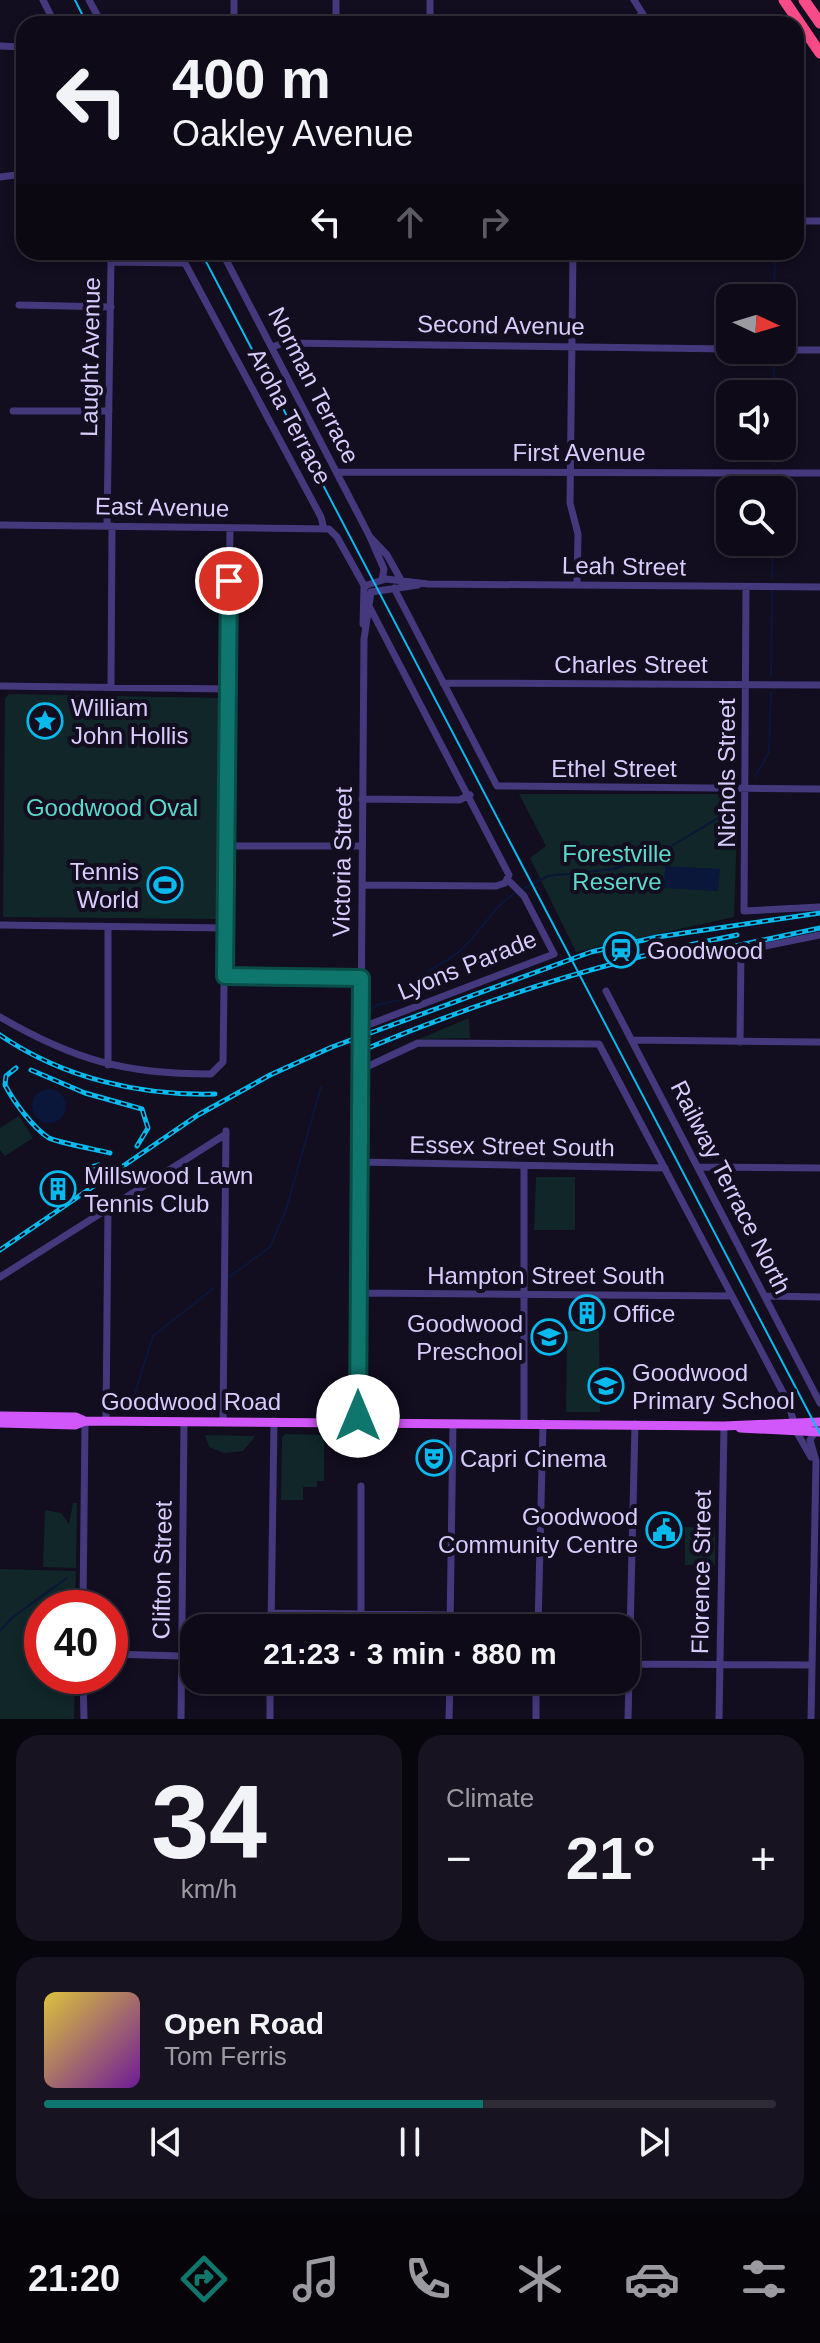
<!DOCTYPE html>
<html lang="en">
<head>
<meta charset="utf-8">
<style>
  :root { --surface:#0e0a17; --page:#171320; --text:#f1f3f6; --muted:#9b9aa1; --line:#2e2b36; --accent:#0f766e }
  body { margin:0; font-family:Helvetica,sans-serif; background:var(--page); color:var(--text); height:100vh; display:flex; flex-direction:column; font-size:30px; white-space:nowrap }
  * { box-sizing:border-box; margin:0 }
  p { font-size:26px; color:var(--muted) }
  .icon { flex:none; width:44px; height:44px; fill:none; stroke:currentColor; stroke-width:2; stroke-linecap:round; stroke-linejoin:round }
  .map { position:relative; height:1719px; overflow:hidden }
  .details { display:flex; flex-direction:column; gap:16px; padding:16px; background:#08060d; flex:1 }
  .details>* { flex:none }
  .guide { position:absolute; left:16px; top:16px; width:788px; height:244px; border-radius:24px; box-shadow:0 4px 12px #0003,0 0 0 2px var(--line); background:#0e0a17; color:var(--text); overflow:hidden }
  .needle { width:52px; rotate:94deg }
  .controls { position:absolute; left:716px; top:284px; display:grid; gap:16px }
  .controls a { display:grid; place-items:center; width:80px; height:80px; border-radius:16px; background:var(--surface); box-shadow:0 4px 12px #0003,0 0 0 2px var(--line); font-size:40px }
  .speed { position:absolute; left:24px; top:1590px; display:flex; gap:16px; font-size:40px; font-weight:700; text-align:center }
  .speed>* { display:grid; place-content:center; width:104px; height:104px; border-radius:50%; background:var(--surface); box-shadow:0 4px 12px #0003,0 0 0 2px var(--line); line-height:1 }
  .speed .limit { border:12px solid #d22; background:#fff; color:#111 }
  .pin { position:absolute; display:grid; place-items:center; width:68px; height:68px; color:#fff; margin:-34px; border:4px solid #fff; border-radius:50%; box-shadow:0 2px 8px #0007 }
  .me { position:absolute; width:88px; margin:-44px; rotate:0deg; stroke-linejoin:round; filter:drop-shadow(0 0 6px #0008) }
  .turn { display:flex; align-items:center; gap:28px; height:168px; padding:0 24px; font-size:36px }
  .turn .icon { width:104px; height:104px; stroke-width:2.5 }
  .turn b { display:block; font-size:56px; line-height:68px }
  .lanes { display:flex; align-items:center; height:76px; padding:0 24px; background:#0003; justify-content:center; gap:40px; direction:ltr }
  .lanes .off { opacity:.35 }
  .big { font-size:60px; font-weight:700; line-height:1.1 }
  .details .widget { flex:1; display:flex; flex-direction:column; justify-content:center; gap:12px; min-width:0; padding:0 28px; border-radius:24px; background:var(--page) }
  .details .dial { align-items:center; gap:0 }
  .dial b { font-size:104px; line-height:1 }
  .song { display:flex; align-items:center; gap:24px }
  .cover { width:96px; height:96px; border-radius:12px; background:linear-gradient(135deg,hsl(50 70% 55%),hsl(280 70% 35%)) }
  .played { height:8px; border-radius:4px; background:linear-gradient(90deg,var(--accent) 60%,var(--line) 60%) }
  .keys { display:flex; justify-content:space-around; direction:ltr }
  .heat { display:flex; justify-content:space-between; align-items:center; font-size:44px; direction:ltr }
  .details .tiles { flex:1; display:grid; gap:16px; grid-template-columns:1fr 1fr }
  .widget:last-child { grid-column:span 2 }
  .trip { position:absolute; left:180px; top:1614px; width:460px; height:80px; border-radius:24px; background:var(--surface); box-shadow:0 4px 12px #0003,0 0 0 2px var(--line); font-weight:700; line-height:80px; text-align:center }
  .tabs { display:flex; height:128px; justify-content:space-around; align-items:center; background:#060409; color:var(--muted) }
  .tabs .icon { width:56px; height:56px }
  .tabs .active { color:var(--accent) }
  .tabs b { font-size:36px; color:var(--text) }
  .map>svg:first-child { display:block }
  .green { fill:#102628 }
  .water { fill:#0a163a }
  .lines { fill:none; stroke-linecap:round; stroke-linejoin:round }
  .stream { stroke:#0a163a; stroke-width:2 }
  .minor { stroke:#44397c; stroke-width:7 }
  .major { stroke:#d157fa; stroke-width:9 }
  .highway { stroke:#fa4b89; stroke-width:11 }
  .tram { stroke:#07baee; stroke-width:2 }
  .rail-casing { stroke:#07baee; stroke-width:5 }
  .rail { stroke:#120d1f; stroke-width:2; stroke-dasharray:6; stroke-linecap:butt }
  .route-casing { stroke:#0a4d48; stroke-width:20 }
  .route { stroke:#0f766e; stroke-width:14 }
  .labels { text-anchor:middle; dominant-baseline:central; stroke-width:8; stroke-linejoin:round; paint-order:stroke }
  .street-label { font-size:24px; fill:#d8ccfd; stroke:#120d1f }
  .poi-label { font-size:24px; fill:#d8ccfd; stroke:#120d1f; text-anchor:start }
  .park-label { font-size:24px; fill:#5bdacb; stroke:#120d1f }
</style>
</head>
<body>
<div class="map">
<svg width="820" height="1719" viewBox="0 0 820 1719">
  <rect width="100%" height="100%" fill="#120d1f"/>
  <path class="green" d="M9,694l212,4 -2,221 -216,-2 2,-219z
    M519,794h215l4,5 -4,118 -158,35 -46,-94 16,-12z
    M469,1018l1,20 -52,1 -46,20z
    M19,1116l14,22 -28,18 -5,-6v-22z
    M536,1177h39v53h-41z
    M567,1331h32l1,81h-34z
    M285,1434l39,1v46h-7v6h-14v13h-22l1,-63z
    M205,1435l49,1v2l-11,13 -19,2 -15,-6z
    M73,1503h4l-1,65 -33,-1 2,-57 16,3 8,11z
    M685,1527l30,1v37h-30z
    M0,1569l76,2 -1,37h-33v68h33l-1,43h-74z"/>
  <path class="water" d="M665,866l55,3 -2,22 -54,-3z
    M32 1106a17 17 0 1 1 34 0a17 17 0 1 1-34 0Z"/>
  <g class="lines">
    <path class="stream" d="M774,298l1,-46
      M774,394v-38
      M774,465v-19
      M774,490v-4
      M772,577l1,-35
      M771,676l1,-86
      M755,777l14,-25 2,-60
      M521,890l27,-14 66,-7 46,-16 63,-38 15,-16
      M367,1013l10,-8 31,-7c11,-30 33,-29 55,-50 19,-18 29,-40 52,-55
      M229,1277l41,-30 16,-37 35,-123
      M130,1409l23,-73 61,-48
      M0,1631l13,-14 54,-39"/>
    <path class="minor" d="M43,0l12,24
      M89,0l13,24
      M336,0v24
      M634,0l15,24
      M234,24v-24
      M430,24v-24
      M630,24l12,-10
      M796,43l12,-7
      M0,46l24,1
      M0,177l24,-3
      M796,221h24
      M179,252l142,265 3,12
      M222,252l148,285 14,32 -2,11
      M573,252l-3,251 8,31 -1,51
      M19,305l92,2
      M272,347l12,-4 446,6
      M777,350h43
      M13,411h96
      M337,472l483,1
      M0,525l329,4 8,8 28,50
      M107,526l4,-264 74,1
      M371,538l16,17 14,25
      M364,586l22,-7 42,5 392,3
      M746,587l-2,324 76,-4
      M394,588l103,198 323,3
      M371,592l47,-7
      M363,624l1,-38
      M443,683l377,2
      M0,686l228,3
      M111,687l1,-161
      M362,799l97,1 11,-5
      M226,846h136
      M362,885l134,1 9,-3 4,-8 -140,-269
      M0,925l226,3
      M225,976l136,2
      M606,991l214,412
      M0,1017c74,43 124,57 211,57l12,-12 7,-534
      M360,1028l194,-74 -30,-58 -16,-16
      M633,1040l187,2
      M740,1042l1,-91 79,-16
      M108,1065v-138
      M360,1070l58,-27 181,1 189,358 6,21
      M359,1162l306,6
      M524,1167v256
      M698,1167l122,1
      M0,1277l226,-143
      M359,1293l373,3
      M765,1296l55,1
      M106,1421l2,-213
      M223,1421l3,-290
      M358,1422l6,-783 7,-47
      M796,1431l15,26
      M361,1486v128
      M83,1608l2,-187
      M271,1613l179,2
      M271,1628l3,-207
      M450,1628l3,-205
      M538,1628l5,-205
      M110,1654l71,2
      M626,1664l185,1
      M83,1676l1,43
      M181,1719l3,-297
      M270,1719v-39
      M449,1719l1,-39
      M536,1719v-39
      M628,1719l7,-295
      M719,1719l5,-293
      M811,1719l5,-258 -6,-21 5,-8"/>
    <path class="major" d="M0,1416l76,1 9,4 639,5 96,-4
      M0,1423l75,2 10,-4
      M740,1428l80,4"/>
    <path class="highway" d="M784,0l36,53
      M804,0l16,23"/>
    <path class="tram" d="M75,0l12,24
      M201,252l619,1182"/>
    <defs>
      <path id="rail" d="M726,948l94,-20
        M0,1035c63,43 140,61 215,59
        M368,1048c120,-50 241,-88 369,-113
        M16,1068l-10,8 -1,9c9,17 28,43 44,53 7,4 49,12 61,15
        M31,1070l54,23 57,16 6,19 -11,18
        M91,1167l8,-2
        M0,1250l198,-135 72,-40 62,-28 259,-95 66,-15 163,-24"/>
    </defs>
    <use href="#rail" class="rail-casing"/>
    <use href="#rail" class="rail"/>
  </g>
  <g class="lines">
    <defs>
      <path id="route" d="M229,581l-4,395 136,2 -3,438"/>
    </defs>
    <use href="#route" class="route-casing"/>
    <use href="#route" class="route"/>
  </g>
  <defs>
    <symbol id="sight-ring" viewBox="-11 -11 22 22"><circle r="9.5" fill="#120d1f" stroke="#07baee" stroke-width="1.5"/><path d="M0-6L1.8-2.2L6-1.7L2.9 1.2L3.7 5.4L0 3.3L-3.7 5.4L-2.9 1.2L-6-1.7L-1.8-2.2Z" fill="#07baee"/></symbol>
    <symbol id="stadium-ring" viewBox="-11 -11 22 22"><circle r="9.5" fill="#120d1f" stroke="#07baee" stroke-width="1.5"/><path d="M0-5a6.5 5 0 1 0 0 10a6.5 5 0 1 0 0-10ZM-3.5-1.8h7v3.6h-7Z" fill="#07baee"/></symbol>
    <symbol id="station-ring" viewBox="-11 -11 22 22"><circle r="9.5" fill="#120d1f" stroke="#07baee" stroke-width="1.5"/><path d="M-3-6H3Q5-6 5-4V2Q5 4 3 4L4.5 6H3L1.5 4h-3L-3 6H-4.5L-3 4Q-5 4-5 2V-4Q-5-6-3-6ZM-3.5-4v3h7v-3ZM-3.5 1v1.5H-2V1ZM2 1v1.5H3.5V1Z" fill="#07baee"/></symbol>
    <symbol id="building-ring" viewBox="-11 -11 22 22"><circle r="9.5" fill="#120d1f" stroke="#07baee" stroke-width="1.5"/><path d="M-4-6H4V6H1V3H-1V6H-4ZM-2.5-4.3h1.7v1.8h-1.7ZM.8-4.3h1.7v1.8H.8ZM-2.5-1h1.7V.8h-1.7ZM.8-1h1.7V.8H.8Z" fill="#07baee"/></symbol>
    <symbol id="school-ring" viewBox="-11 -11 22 22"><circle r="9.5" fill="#120d1f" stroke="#07baee" stroke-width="1.5"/><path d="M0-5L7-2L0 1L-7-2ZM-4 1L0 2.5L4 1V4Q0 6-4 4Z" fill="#07baee"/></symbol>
    <symbol id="theatre-ring" viewBox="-11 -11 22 22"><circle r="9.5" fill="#120d1f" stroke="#07baee" stroke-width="1.5"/><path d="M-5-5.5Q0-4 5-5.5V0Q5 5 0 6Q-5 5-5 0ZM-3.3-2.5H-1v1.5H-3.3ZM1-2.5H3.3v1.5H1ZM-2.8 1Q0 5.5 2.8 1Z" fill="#07baee"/></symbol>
    <symbol id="civic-ring" viewBox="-11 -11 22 22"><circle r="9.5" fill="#120d1f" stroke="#07baee" stroke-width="1.5"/><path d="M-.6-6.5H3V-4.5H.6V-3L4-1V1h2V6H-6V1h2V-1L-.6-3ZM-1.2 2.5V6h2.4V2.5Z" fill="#07baee"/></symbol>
  </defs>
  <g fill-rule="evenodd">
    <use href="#sight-ring" x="25" y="701" width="40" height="40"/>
    <use href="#stadium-ring" x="145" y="865" width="40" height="40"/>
    <use href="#station-ring" x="601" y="930" width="40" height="40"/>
    <use href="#building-ring" x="38" y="1169" width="40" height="40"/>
    <use href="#building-ring" x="567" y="1293" width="40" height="40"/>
    <use href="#school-ring" x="529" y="1317" width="40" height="40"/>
    <use href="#school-ring" x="586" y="1366" width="40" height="40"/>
    <use href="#theatre-ring" x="414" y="1438" width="40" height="40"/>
    <use href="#civic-ring" x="644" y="1510" width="40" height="40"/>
  </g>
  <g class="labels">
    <g class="street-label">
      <text transform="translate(501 325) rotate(1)">Second Avenue</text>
      <text transform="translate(90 357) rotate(-89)">Laught Avenue</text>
      <text transform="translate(314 385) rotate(63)">Norman Terrace</text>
      <text transform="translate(290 416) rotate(62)">Aroha Terrace</text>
      <text x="579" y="452">First Avenue</text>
      <text transform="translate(162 507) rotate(1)">East Avenue</text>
      <text transform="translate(624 566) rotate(1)">Leah Street</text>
      <text x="631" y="664">Charles Street</text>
      <text x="614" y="768">Ethel Street</text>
      <text transform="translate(726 773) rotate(-90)">Nichols Street</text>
      <text transform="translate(342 862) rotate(-89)">Victoria Street</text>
      <text transform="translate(467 965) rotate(-22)">Lyons Parade</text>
      <text transform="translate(512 1146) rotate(1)">Essex Street South</text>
      <text transform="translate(731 1187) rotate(63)">Railway Terrace North</text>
      <text x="546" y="1275">Hampton Street South</text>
      <text x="191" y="1401">Goodwood Road</text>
      <text transform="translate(162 1570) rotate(-89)">Clifton Street</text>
      <text transform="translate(701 1572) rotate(-89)">Florence Street</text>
    </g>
    <g class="poi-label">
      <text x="71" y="707">William<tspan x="71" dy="28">John Hollis</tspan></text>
      <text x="139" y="871" text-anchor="end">Tennis<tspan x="139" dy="28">World</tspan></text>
      <text x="647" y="950">Goodwood</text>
      <text x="84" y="1175">Millswood Lawn<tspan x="84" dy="28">Tennis Club</tspan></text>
      <text x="613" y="1313">Office</text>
      <text x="523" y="1323" text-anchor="end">Goodwood<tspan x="523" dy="28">Preschool</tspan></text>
      <text x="632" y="1372">Goodwood<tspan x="632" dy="28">Primary School</tspan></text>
      <text x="460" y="1458">Capri Cinema</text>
      <text x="638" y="1516" text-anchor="end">Goodwood<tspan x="638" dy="28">Community Centre</tspan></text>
    </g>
    <g class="park-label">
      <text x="112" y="807">Goodwood Oval</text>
      <text x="617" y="853">Forestville<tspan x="617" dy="28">Reserve</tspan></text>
    </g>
  </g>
</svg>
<div class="controls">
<a><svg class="needle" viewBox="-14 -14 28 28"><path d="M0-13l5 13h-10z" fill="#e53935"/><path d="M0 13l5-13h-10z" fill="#9b9aa1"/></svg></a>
<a><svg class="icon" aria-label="sound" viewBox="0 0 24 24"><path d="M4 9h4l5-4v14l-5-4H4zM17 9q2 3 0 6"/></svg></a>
<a><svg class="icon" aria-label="search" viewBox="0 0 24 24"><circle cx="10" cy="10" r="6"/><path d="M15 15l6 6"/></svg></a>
</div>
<div class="speed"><div class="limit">40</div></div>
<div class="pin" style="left:229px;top:581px;background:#d93025"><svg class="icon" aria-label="arrive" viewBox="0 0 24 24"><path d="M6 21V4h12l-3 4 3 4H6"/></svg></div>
<svg class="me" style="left:358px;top:1416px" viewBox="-20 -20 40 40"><circle r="19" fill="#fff"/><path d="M0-13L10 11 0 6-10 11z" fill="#0f766e"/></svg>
<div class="trip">21:23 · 3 min · 880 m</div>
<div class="guide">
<div class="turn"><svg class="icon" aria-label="left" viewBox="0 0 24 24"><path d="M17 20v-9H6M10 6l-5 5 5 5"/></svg><div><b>400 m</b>Oakley Avenue</div></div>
<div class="lanes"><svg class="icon" aria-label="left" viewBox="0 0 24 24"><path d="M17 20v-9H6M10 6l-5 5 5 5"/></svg><svg class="icon off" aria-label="ahead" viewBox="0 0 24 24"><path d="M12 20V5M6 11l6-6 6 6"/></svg><svg class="icon off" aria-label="right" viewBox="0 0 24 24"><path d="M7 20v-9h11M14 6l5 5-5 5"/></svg></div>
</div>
</div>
<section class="details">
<div class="tiles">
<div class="widget dial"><b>34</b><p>km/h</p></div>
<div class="widget"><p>Climate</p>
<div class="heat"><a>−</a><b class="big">21°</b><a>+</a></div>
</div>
<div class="widget">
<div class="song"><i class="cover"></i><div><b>Open Road</b><p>Tom Ferris</p></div></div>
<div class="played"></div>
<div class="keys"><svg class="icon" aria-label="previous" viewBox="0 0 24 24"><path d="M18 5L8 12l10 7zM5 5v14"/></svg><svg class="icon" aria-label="pause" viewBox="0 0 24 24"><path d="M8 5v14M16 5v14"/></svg><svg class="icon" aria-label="next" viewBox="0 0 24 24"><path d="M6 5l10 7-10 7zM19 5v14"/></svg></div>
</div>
</div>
</section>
<nav class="tabs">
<b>21:20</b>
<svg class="icon active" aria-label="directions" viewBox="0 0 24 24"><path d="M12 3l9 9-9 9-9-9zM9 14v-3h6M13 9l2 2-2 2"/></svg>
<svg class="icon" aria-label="music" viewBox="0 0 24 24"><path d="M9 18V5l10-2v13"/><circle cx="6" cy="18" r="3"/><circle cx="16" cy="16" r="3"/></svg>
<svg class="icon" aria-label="phone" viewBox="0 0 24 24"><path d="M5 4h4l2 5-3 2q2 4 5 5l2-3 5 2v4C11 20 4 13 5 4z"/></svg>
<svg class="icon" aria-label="climate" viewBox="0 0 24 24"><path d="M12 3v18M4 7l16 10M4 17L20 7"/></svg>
<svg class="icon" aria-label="car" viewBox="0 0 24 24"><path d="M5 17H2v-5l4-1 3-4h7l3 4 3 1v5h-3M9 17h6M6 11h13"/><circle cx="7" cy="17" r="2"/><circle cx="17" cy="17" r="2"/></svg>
<svg class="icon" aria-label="filters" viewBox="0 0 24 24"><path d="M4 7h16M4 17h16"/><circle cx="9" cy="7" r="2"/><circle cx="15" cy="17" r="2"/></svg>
</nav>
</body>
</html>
